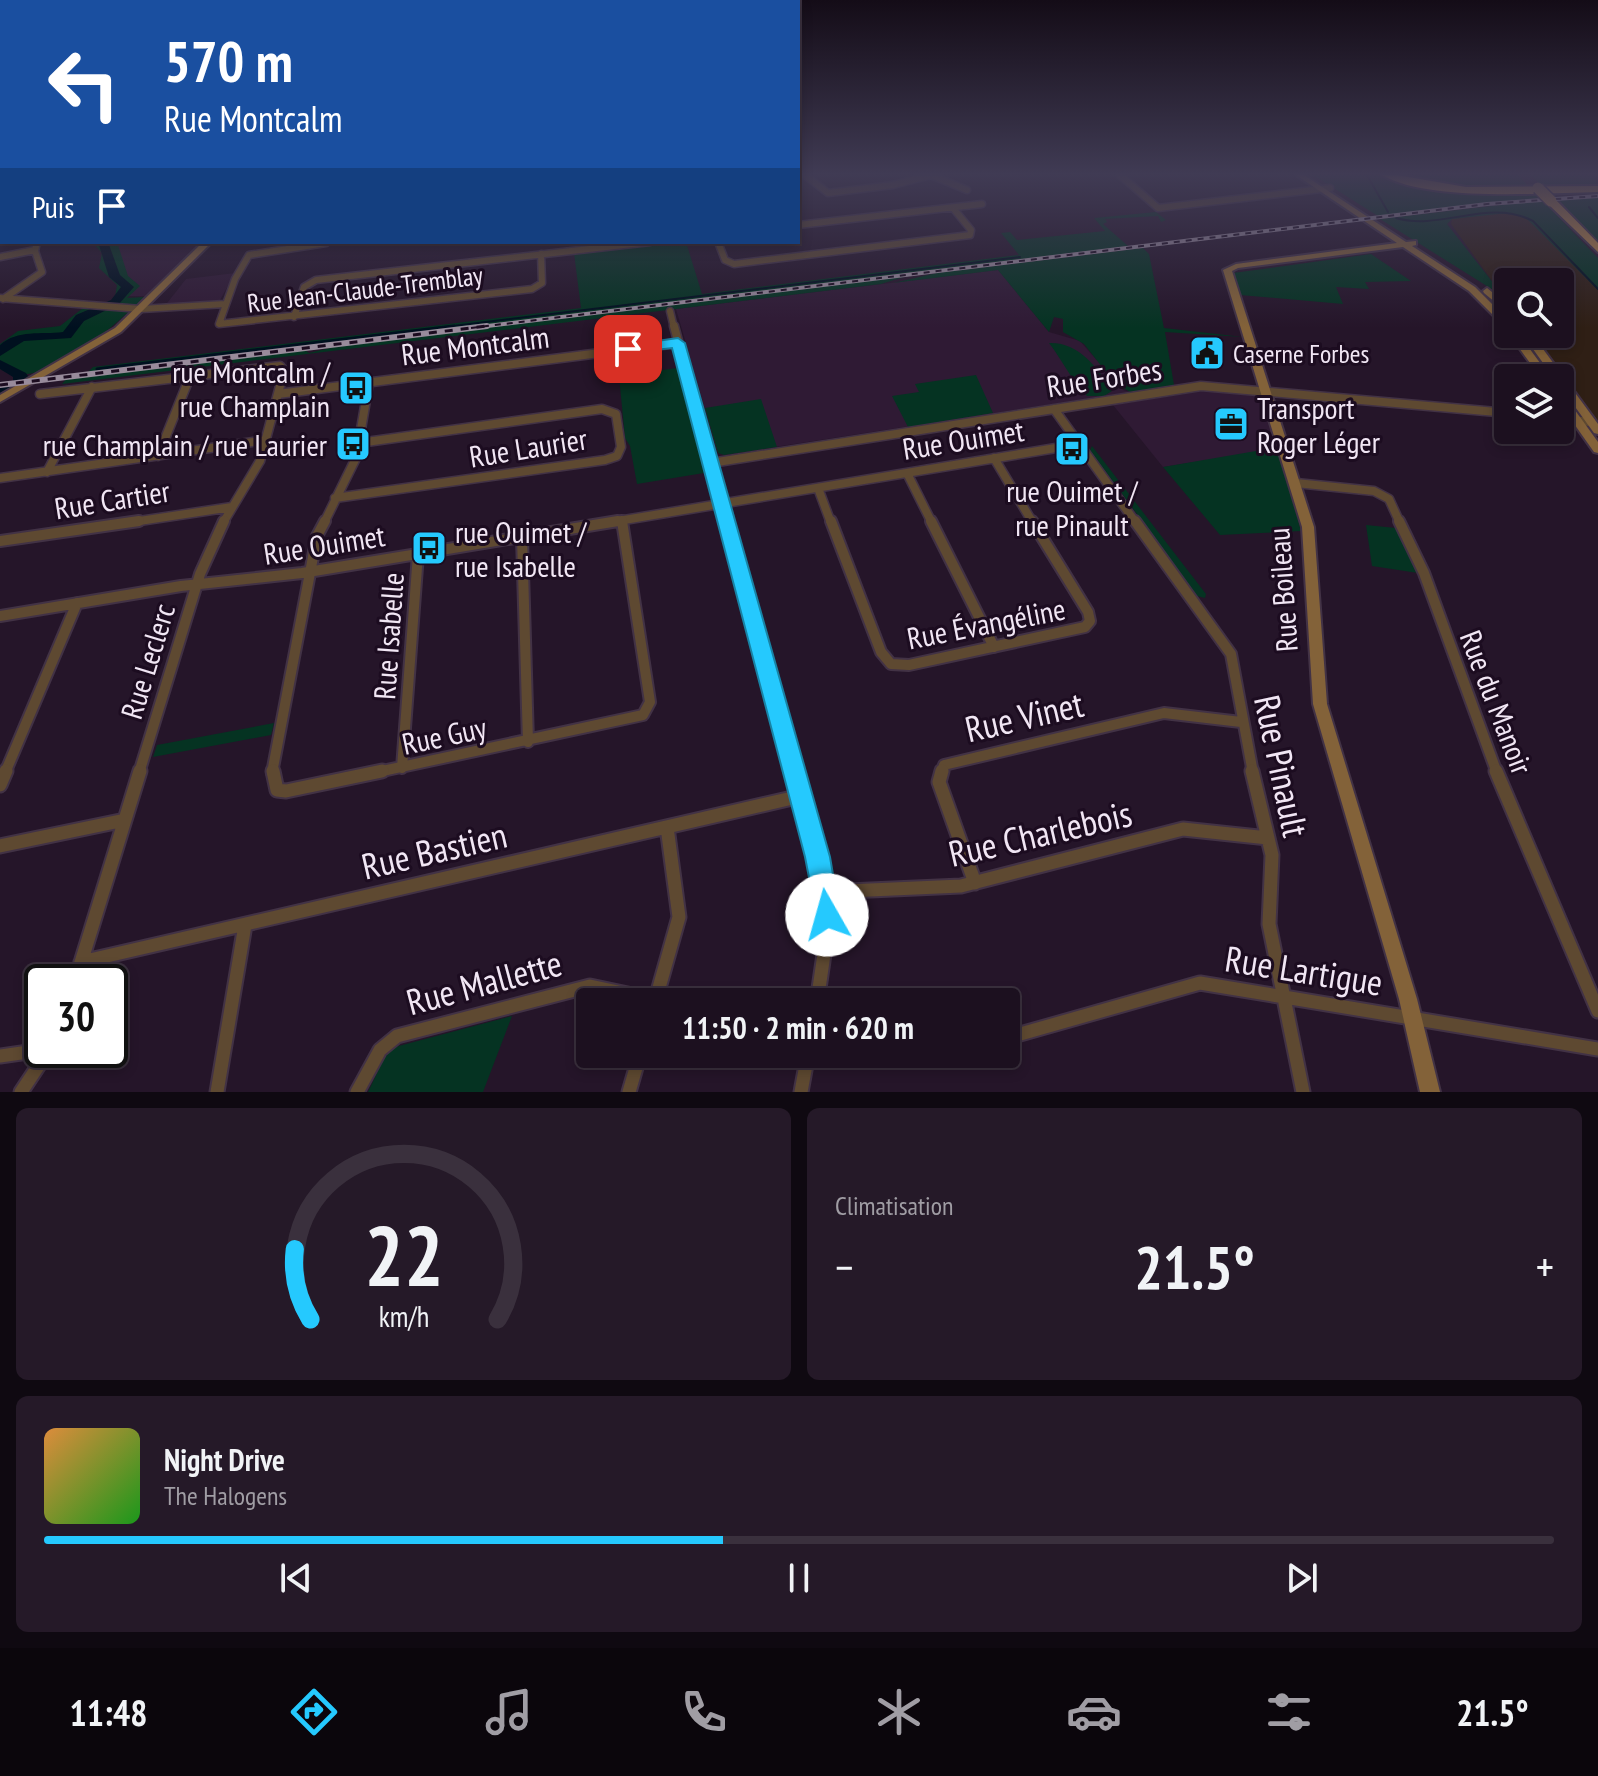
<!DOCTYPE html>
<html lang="fr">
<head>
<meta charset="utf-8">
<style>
  :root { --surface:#1c101f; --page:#251928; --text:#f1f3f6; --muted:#a09da4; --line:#3a303d; --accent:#25c9fe }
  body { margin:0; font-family:"PT Sans Narrow",sans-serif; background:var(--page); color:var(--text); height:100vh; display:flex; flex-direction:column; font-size:30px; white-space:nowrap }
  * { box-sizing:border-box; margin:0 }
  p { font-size:26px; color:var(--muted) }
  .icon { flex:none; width:44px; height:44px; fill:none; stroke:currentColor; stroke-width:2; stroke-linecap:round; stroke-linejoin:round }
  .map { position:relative; height:1092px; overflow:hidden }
  .panel { display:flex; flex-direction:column; gap:16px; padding:16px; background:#0f0911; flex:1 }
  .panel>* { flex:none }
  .banner { position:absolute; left:0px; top:0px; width:800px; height:244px; box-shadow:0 4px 12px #0003,0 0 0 2px var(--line); background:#1a4fa0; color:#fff; overflow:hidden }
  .controls { position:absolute; left:1494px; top:268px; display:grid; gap:16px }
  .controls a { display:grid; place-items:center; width:80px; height:80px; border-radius:8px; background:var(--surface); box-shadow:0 4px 12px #0003,0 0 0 2px var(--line); font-size:40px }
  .speed { position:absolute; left:24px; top:964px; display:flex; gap:16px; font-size:40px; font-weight:700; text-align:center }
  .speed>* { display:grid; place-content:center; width:104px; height:104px; border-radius:50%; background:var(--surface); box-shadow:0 4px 12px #0003,0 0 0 2px var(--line); line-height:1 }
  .speed .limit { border:4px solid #111; border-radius:12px; background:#fff; color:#111 }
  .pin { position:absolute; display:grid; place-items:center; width:68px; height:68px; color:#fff; margin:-34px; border-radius:16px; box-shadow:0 4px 12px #0006 }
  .me { position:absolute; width:88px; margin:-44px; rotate:353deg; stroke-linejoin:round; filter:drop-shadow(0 0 6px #0008) }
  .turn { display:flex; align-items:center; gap:28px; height:168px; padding:0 32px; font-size:36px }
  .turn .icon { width:104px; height:104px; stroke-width:2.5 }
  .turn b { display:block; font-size:56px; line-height:68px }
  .then { display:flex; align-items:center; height:76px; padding:0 32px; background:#0003; gap:16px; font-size:30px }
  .big { font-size:60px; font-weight:600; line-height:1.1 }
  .panel .tile { flex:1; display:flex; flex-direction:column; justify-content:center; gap:12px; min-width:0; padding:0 28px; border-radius:12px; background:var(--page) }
  .panel .dial { align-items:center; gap:0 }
  .dial svg { height:208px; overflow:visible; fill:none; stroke:var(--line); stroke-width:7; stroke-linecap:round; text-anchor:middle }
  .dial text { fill:var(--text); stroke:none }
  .song { display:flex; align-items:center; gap:24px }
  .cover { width:96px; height:96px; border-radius:12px; background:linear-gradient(135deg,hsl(30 70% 55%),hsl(120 70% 35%)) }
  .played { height:8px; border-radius:4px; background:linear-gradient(90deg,var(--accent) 45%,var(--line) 45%) }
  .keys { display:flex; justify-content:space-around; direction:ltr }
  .heat { display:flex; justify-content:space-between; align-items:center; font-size:44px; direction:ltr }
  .panel .tiles { flex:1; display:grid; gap:16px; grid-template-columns:1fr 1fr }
  .tile:last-child { grid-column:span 2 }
  .trip { position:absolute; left:576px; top:988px; width:444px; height:80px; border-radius:8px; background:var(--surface); box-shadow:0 4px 12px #0003,0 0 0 2px var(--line); font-weight:600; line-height:80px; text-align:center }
  .tabs { display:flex; height:128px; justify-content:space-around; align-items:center; background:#0b060c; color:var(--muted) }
  .tabs .icon { width:56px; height:56px }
  .tabs .current { color:var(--accent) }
  .tabs b { font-size:36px; color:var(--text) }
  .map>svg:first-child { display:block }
  .commercial { fill:#2f1f15 }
  .built { fill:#2f1a34 }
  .green { fill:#053322 }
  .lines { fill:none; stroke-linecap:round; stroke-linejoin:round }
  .stream-far1 { stroke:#00101f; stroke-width:2 }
  .stream { stroke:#00101f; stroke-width:3 }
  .river { fill:#00101f; fill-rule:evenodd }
  .street-far3-casing { stroke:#423245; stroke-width:9 }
  .street-far2-casing { stroke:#423245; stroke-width:11 }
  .street-far1-casing { stroke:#423245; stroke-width:14 }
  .street-casing { stroke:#423245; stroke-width:17 }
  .secondary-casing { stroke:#423245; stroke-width:4 }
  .highway-casing { stroke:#423245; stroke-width:4 }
  .street-far3 { stroke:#5e4931; stroke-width:6 }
  .street-far2 { stroke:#5e4931; stroke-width:8 }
  .street-far1 { stroke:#5e4931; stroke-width:10 }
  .street { stroke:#5e4931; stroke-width:13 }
  .secondary { fill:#836239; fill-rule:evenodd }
  .highway { fill:#ba8744; fill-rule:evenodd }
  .rail-far1-casing { stroke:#988b9b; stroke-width:4 }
  .rail-casing { stroke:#988b9b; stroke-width:6 }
  .rail-far1 { stroke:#1c0c20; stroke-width:2; stroke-dasharray:6; stroke-linecap:butt }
  .rail { stroke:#1c0c20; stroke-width:3; stroke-dasharray:8; stroke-linecap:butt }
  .highway-bridge-casing { stroke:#423245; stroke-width:14; stroke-linecap:butt }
  .highway-bridge { stroke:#ba8744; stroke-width:11 }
  .route { fill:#25c9fe; stroke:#1883a5; stroke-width:2 }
  .labels { text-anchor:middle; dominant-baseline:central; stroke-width:6; stroke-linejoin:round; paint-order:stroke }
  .far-street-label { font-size:26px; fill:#f1e6f4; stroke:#1c0c20 }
  .far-poi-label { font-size:26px; fill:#f1e6f4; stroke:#1c0c20; text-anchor:start }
  .street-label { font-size:30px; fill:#f1e6f4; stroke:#1c0c20 }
  .poi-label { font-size:30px; fill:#f1e6f4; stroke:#1c0c20; text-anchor:end }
  .near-street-label { font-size:36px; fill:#f1e6f4; stroke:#1c0c20 }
</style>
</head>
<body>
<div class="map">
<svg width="1598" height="1092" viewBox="0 0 1598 1092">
  <rect width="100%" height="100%" fill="#251529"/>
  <path class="commercial" d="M1503,213l24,5 71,72v133l-68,-89h30v-52h-52v24l-14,-13 6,-1 -49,-68 1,-5z"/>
  <path class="built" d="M106,242h96l-55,54h-22z
    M998,270l51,62 31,9 43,49 7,2 -406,63 -7,-4 -41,-142z
    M235,273l-16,29 -55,5 22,-28z
    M1204,391l55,5 20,53 -116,18 -50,-62z"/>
  <path class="green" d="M1313,175h69l77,17 76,1 5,5 -162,18z
    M1391,175h127l14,15c-48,2 -94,-3 -141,-15z
    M1531,175h63l4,12 -53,2z
    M1598,197v46l-43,-44z
    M1542,200l56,58v32l-74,-74 -16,-3 -56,6 -5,5 54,69h-3l-118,-74z
    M1156,212l10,8 -5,2 -3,-6 -53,3 2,3 -4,2 25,22 -748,92 -68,5 -225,30 6,-6 488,-59 -7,-55 112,-11 16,52 317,-39 -18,-22 9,-1 7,8 88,-9 -11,-13z
    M92,242l26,3 10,31 12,10 -13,12 17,-1c-28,28 -105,98 -144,72v-25l18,-13 42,-5 23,-18 19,1 13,-12 2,-12 -18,-17 3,-15z
    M1143,248l6,6 15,74 79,9 -78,-5 9,53 -44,7 -16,-10 -30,-38 -21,-12v-13l-9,-2 -5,15 -51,-62 -105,13 44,-10z
    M1371,254l40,27 -46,1 4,7 -33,-2 7,17 -103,-9 -7,-22z
    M907,276l-26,8 -819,100 5,-6 238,-28 4,3 33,-8z
    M1049,343c30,-1 48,24 63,48l-8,5h-17c-16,-16 -24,-35 -38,-53z
    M677,368l27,105 -67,11 -7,-38 -5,-8 -6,-62z
    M976,375l17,38 -85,14 -16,-31 27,-4 -4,-8z
    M761,399l16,48 -53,8 -6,-2 -13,-45z
    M1092,446l114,148 -1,4 -8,-2 -107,-146z
    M1273,448l6,1 22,82 -81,4 -57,-68z
    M1366,525l30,3 22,45 -46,-7z
    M274,723l-3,12 -118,22 4,-12z
    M512,1016l-29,76h-115l17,-36 10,-9z"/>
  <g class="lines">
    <path class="stream-far1" d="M1367,175l21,37
      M1589,207l9,11
      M1396,218c45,13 92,-20 137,3l65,68
      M437,328l583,-71"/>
    <path class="stream" d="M97,369l357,-43"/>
    <path class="river" d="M98,242h10l12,33 14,12 -15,17 -35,17 -13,17 -47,3 -24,15v-11c18,-16 41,-10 63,-13l13,-17 35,-15 10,-13 -12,-10z
      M0,360l26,13 2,3 -5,7h-10v-6l-13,-8z
      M5,383l7,4 -12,8v-11z"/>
    <defs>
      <path id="street-far3" d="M805,175l23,18 65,-8 38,-10
        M931,175l36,15
        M1120,175l38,33 172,-20
        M798,225l184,-21
        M718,242l7,18 9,4 236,-29 1,-5 -18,-22
        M326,243l-77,12 -14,24 -16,45 313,-35 10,-6 -1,-29
        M0,257l35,-7
        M0,298l141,11 84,-5
        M3,299l39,-27 -7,-21 2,-9
        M670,311l4,17
        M294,317l10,-30 12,-7 334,-38"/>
      <path id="street-far2" d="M674,326l53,197
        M40,394l240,-28 4,5 -24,90 -37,62
        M278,394l400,-51
        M1054,409l82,114
        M1560,419l31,3
        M158,456l33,-82
        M994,458l39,65
        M711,463l490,-77 307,27
        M47,472l45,-85
        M907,473l25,50
        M0,478l267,-38
        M1296,483l78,8 15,8 11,24
        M818,488l13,35
        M335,498l270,-38 12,-4 4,-9 -5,-33 -14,-5 -243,34
        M126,523l106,-16
        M324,523l32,-65 13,-75
        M606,523l474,-79"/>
      <path id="street-far1" d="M726,521l68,252
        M831,521l50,131 10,12 18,1 176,-38 5,-6 -2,-9 -56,-91
        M931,521l63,126
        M1135,521l96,133 22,119
        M1399,521l25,52 73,200
        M522,537l6,205
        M0,541l139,-20
        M0,616l181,-30 121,-13 316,-52
        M402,768l16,-214
        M5,773l72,-170
        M139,773l61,-199 24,-53
        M272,773l45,-237 8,-15
        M373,773l270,-58 7,-13 -28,-181
        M942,773l2,-8 220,-52 77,9"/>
      <path id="street" d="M273,771l4,19 9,1 96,-20
        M794,771l29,109 5,47 -11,75
        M942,771l-3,11 36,101
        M1252,771l20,84 -3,69 34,168
        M1496,771l102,240
        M0,785l6,-14
        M0,846l125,-26
        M825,892l136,-6 222,-57 85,9
        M81,962l720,-166
        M75,982l65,-211
        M655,1002l24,-85 -12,-90
        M1006,1038l194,-55 398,66
        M880,1054l35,6 36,-6
        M0,1056l42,-6
        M21,1092l28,-42
        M217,1092l28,-167
        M357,1092l23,-42 17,-14 193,-50 66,14
        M629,1092l11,-38
        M801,1092l7,-38"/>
      <path id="secondary" d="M1296,175h8l102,67 10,-1v4l-4,1 63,41 33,33v8l-3,-1 -36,-36 -66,-44 -165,21 -6,3 82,256 13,177 90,295 23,93h-20l-21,-93 -86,-295 -11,-177 -79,-257 13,-6 161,-21z
        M203,242h9l-91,90 -121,70v-7l115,-67z
        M1487,288l21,17v8l-24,-20 -1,-2z
        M1509,334h10l32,44h-10z
        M1522,334h10l66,90v10l-4,-1 -34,-47v-8h-6z
        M1560,394l4,1 34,47v11l-4,-1 -34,-48z"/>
      <path id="highway" d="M1382,175h15l69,12 132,-1v6c-54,1 -170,10 -216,-17z
        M1547,199h8l43,44v9l-51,-49z"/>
    </defs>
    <use href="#street-far3" class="street-far3-casing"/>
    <use href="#street-far2" class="street-far2-casing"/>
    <use href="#street-far1" class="street-far1-casing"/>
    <use href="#street" class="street-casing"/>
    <use href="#secondary" class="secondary-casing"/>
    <use href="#highway" class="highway-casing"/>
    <use href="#street-far3" class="street-far3"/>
    <use href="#street-far2" class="street-far2"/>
    <use href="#street-far1" class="street-far1"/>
    <use href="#street" class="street"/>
    <use href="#secondary" class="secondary"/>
    <use href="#highway" class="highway"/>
    <defs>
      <path id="rail-far1" d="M471,328l1016,-124 111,-8"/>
      <path id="rail" d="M0,385l487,-59"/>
    </defs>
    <use href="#rail-far1" class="rail-far1-casing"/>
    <use href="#rail" class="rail-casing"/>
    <use href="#rail-far1" class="rail-far1"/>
    <use href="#rail" class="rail"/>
    <defs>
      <path id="highway-bridge" d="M1538,188l13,13"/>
    </defs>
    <use href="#highway-bridge" class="highway-bridge-casing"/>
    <use href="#highway-bridge" class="highway-bridge"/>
  </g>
  <linearGradient id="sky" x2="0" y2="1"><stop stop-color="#140c17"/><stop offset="0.53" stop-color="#403b54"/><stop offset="1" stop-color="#403b54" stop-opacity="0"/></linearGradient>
  <rect width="1598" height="328" fill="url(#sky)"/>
  <path class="route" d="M678,338l7,5 145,514 10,58 -4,9 -9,4 -9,-4 -13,-67 -133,-509 -44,5 -7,-4 7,-4z"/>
  <defs>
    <symbol id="civic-square" viewBox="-11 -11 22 22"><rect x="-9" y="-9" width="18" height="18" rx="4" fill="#25c9fe" stroke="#1c0c20"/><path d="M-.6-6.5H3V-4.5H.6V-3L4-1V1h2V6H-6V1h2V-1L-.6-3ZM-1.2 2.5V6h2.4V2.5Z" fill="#111"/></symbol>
    <symbol id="bus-square" viewBox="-11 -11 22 22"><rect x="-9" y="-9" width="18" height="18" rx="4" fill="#25c9fe" stroke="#1c0c20"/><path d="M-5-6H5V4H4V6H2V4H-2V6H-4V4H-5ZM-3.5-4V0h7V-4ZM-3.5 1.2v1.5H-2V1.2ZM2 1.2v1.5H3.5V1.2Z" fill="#111"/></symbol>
    <symbol id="office-square" viewBox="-11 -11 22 22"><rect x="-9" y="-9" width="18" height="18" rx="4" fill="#25c9fe" stroke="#1c0c20"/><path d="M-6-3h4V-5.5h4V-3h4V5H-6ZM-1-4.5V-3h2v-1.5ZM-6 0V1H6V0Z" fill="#111"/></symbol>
  </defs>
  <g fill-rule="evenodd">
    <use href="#civic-square" x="1187" y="333" width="40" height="40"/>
    <use href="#bus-square" x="336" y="368" width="40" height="40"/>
    <use href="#office-square" x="1211" y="404" width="40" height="40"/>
    <use href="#bus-square" x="333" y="424" width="40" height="40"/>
    <use href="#bus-square" x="1052" y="429" width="40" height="40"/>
    <use href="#bus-square" x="409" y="528" width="40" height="40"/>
  </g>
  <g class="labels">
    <g class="far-street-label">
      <text transform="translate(365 289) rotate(-7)">Rue Jean-Claude-Tremblay</text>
    </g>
    <g class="far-poi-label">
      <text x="1233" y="353">Caserne Forbes</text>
    </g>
    <g class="street-label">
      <text transform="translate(475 345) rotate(-7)">Rue Montcalm</text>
      <text transform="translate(1104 377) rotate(-9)">Rue Forbes</text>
      <text transform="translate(963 439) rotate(-9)">Rue Ouimet</text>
      <text transform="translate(528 447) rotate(-9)">Rue Laurier</text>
      <text transform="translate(112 499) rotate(-9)">Rue Cartier</text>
      <text transform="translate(324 544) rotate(-9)">Rue Ouimet</text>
      <text transform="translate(1282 590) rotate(-94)">Rue Boileau</text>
      <text transform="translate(986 623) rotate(-11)">Rue Évangéline</text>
      <text transform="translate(388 636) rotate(-86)">Rue Isabelle</text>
      <text transform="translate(147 661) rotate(-73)">Rue Leclerc</text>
      <text transform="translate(1497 702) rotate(69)">Rue du Manoir</text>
      <text transform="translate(444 735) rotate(-12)">Rue Guy</text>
    </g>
    <g class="poi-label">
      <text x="330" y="371">rue Montcalm /<tspan x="330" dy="34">rue Champlain</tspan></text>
      <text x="1257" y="407" text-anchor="start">Transport<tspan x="1257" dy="34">Roger Léger</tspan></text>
      <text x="327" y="444">rue Champlain / rue Laurier</text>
      <text x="1072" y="490" text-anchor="middle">rue Ouimet /<tspan x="1072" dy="34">rue Pinault</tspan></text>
      <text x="455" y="531" text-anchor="start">rue Ouimet /<tspan x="455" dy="34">rue Isabelle</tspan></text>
    </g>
    <g class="near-street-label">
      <text transform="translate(1024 716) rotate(-13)">Rue Vinet</text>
      <text transform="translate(1282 766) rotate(78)">Rue Pinault</text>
      <text transform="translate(1040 833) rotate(-13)">Rue Charlebois</text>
      <text transform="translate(434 850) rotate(-13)">Rue Bastien</text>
      <text transform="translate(1304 970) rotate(9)">Rue Lartigue</text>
      <text transform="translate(484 982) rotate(-15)">Rue Mallette</text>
    </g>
  </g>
</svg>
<div class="controls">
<a><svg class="icon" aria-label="search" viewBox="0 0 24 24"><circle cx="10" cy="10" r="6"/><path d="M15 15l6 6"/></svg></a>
<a><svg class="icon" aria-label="layers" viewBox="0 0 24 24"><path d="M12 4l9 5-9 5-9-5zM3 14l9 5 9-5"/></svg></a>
</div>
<div class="speed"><div class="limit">30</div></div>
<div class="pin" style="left:628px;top:349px;background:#d93025"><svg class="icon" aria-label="arrive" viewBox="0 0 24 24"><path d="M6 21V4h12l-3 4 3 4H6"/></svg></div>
<svg class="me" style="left:827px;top:915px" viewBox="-20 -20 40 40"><circle r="19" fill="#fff"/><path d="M0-13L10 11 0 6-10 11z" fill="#25c9fe"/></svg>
<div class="trip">11:50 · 2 min · 620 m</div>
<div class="banner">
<div class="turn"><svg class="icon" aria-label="left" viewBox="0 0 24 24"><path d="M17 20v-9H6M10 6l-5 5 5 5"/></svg><div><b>570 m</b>Rue Montcalm</div></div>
<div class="then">Puis<svg class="icon" aria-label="arrive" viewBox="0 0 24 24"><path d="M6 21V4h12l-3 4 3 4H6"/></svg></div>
</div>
</div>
<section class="panel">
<div class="tiles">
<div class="tile dial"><svg viewBox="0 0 100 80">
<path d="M14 69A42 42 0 1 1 86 69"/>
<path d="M14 69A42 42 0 0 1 8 42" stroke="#25c9fe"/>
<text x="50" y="56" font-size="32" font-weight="700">22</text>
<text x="50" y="72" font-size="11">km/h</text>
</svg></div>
<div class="tile"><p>Climatisation</p>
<div class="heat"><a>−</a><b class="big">21.5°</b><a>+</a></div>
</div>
<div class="tile">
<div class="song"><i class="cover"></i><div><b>Night Drive</b><p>The Halogens</p></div></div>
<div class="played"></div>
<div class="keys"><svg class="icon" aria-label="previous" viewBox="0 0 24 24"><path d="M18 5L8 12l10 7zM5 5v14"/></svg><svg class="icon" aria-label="pause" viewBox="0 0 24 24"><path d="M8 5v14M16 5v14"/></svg><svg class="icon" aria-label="next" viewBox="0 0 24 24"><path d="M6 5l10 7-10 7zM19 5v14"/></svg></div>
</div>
</div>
</section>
<nav class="tabs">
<b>11:48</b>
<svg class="icon current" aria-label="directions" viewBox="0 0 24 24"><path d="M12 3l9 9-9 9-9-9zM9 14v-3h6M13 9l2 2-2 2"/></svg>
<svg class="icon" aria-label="music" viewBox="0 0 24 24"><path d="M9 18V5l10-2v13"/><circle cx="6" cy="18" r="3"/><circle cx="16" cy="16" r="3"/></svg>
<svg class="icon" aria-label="phone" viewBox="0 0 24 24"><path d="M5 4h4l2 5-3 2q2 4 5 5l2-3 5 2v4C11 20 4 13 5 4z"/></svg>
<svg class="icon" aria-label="climate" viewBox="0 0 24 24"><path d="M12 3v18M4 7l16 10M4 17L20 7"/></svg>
<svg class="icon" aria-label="car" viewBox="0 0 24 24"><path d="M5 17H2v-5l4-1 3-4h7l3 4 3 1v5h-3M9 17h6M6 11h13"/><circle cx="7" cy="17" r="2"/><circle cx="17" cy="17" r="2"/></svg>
<svg class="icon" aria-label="filters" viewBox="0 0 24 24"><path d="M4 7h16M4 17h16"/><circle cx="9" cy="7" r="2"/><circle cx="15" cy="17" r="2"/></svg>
<b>21.5°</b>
</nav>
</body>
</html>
